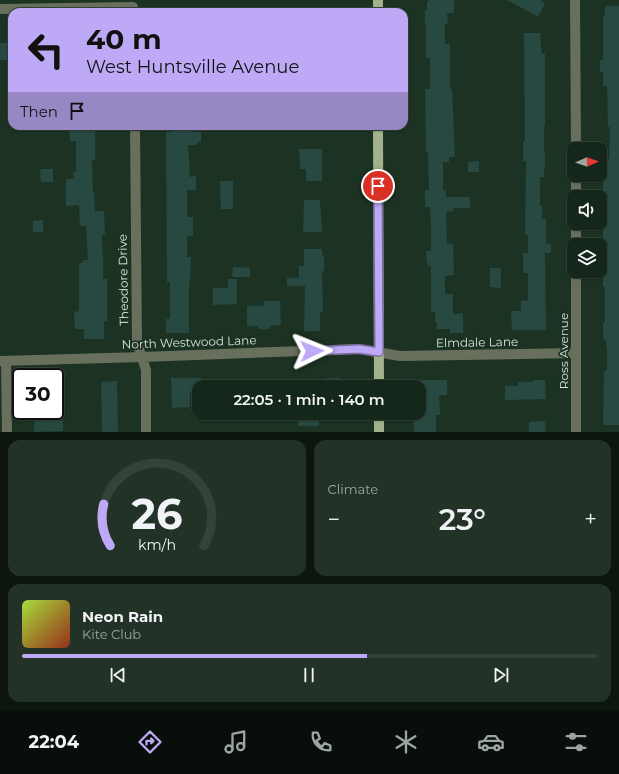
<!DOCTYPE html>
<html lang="en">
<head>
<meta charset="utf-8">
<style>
  :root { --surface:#15261a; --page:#223227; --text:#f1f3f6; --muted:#9da5a2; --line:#344339; --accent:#bda9f5 }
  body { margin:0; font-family:Montserrat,sans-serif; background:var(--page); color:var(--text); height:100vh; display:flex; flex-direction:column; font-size:15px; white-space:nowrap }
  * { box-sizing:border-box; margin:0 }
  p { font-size:13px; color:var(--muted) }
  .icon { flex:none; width:22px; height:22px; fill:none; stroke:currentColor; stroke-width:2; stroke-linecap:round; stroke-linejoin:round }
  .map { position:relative; height:432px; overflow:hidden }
  .panel { display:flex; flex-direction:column; gap:8px; padding:8px; background:#0c150e; flex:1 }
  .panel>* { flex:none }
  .guide { position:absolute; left:8px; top:8px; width:400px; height:122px; border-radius:12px; box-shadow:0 1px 3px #0004,0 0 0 1px var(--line); background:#bda9f5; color:#111; overflow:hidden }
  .needle { width:26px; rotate:88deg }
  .buttons { position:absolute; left:567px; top:142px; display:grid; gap:8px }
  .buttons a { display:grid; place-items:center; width:40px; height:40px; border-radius:8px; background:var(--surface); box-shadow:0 1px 3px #0004,0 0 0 1px var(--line); font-size:20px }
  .speed { position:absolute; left:12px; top:368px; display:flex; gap:8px; font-size:20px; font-weight:700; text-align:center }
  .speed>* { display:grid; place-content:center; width:52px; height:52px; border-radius:50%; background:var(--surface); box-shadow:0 1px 3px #0004,0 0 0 1px var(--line); line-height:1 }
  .speed .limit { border:2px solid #111; border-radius:6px; background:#fff; color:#111 }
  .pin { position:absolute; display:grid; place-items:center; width:34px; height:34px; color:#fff; margin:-17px; border:2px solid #fff; border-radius:50%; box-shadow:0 1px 4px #0007 }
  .me { position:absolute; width:44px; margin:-22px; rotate:88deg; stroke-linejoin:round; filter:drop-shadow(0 0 3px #0008) }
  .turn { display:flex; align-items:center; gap:14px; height:84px; padding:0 12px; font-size:18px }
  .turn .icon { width:52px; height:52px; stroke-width:2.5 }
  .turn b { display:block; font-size:28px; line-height:34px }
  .then { display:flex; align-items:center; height:38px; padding:0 12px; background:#0003; gap:8px; font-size:15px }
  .big { font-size:30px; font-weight:600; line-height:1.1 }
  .panel .widget { flex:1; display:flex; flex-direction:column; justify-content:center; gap:6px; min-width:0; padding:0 14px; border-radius:12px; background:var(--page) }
  .panel .dial { align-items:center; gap:0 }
  .dial svg { height:104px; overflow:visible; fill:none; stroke:var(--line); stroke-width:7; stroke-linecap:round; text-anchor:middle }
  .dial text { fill:var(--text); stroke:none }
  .song { display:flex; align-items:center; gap:12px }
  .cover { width:48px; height:48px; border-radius:6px; background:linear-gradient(135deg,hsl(80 70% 55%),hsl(10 70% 35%)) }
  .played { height:4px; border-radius:2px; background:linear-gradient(90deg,var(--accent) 60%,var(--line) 60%) }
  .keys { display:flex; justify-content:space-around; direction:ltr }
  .heat { display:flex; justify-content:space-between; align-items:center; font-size:22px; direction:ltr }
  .panel .tiles { flex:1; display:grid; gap:8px; grid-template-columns:1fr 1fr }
  .widget:last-child { grid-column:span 2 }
  .trip { position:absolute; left:192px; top:380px; width:234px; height:40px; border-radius:12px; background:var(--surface); box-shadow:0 1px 3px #0004,0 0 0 1px var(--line); font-weight:600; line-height:40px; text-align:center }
  .dock { display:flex; height:64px; justify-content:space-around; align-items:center; background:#080f0a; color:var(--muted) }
  .dock .icon { width:28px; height:28px }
  .dock .on { color:var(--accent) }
  .dock b { font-size:18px; color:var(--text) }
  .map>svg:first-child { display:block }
  .building { fill:#284842 }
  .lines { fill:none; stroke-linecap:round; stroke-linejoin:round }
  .minor { stroke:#686f5d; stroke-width:10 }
  .major { stroke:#a3b18c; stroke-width:10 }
  .route-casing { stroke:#7b6e9f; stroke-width:10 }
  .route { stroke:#bda9f5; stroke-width:7 }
  .labels { text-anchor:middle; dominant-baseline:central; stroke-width:3.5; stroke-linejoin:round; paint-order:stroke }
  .street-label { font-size:12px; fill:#d5e2d8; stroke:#1c3222 }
</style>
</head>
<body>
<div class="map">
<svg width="619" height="432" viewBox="0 0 619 432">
  <rect width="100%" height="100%" fill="#1c3222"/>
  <path class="building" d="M429,0h25v13h-7l1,11h-3v20h5v45h2l3,68h-6v5h-6v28h3v7h24v11h-17v3l-7,1 1,31 6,1 1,31 -9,1v18h8v20l10,-1v20h-13v-4h-13v-7h-2v-10h-4v-46h-3v-3h-1l-1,-12h5v-26l-1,-18h-5v-17h4l-1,-38h-2l-1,-63h5v-31h-4v-34h-1v-14h2v-9h2z
    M507,0h33l5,3 -7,14z
    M605,6h14v419h-16l1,-54h3v-25h-1v-6l-3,-1v-16h2v-36h-2v-16h4v-24h-2v-9h-2v-79h6l1,-32h-2l-1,-41h-4v-14h-3v-12h3v-44h2z
    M524,33h16l2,21h3v72h-1v25h1v16h-1v10h-4v29h2v13h4v25h5v9h-6l1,77h-34l-1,-19h10v-10l7,-1v-27h-5v-20h5v-18h-3l1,-74h-3v-20h2z
    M0,43h11l1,17h-12z
    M69,126h24v5h2v29h-3l1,32h1l1,19h9l1,24h-3l1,25v19h4v42h-3v18h-20v-10h-9l-1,-17 5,-1v-48h4v-3h5l-2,-34h-6l-1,-21 -13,1v-27h8l-1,-7h3v-31h-6z
    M172,126h18l1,6h10v10h-4v3h-9l2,32 6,-1v14h-9v27h6v19h-6v21h4l-1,25h-1v51h-23v-14h4v-37h-3l-1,-150h5z
    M299,149h23v32h-16v-12h-6z
    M479,161v11h-11v-10z
    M40,169h13v13h-12z
    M220,181h13v28h-12z
    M304,200h16l2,32h-19z
    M43,220v12h-10v-11z
    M304,249h18v7h2v15h-2l1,42 -3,-1v19h-16l1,-45h-18v-8h12v-12h5z
    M233,267l17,1v9h-18z
    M490,268h11v20l-11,-1z
    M228,279h9v25l-24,1v-17h15z
    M264,301h16l1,24 -11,1v3h-12v-3h-11v-20h17z
    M171,378h30v9h-2v5h-9v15l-18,1z
    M326,378h13v9h-14z
    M419,380h28v15h-8l1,20h-4v17h-22v-19h5z
    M533,380h12l1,19 -41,1v-14h13v-4h15z
    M117,381l1,51h-16l-1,-50z
    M34,411h29v20l-29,1z
    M298,413h21v13h-21z
    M545,421l1,11h-17v-10z"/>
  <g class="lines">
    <path class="minor" d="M575,0l1,149
      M0,9l133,-2
      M135,126l2,217 9,27v62
      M576,175v22
      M576,223v22
      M0,361l142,-4 217,-8 41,7 176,-3
      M6,361l1,71
      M576,432v-161"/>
    <path class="major" d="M378,0v12
      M378,126l1,261
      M379,413v19"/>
  </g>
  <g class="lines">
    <defs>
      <path id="route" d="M312,351l47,-2 20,3 -1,-166"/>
    </defs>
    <use href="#route" class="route-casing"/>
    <use href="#route" class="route"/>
  </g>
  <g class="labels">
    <g class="street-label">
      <text transform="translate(123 280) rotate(-91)">Theodore Drive</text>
      <text transform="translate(189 342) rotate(-2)">North Westwood Lane</text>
      <text transform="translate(477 342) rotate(-1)">Elmdale Lane</text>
      <text transform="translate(563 351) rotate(-90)">Ross Avenue</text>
    </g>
  </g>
</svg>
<div class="buttons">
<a><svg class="needle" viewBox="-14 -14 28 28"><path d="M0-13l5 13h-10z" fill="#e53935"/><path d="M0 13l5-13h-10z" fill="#9da5a2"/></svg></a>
<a><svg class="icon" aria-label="sound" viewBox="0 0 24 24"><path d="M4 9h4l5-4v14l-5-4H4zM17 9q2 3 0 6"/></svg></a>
<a><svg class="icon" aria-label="layers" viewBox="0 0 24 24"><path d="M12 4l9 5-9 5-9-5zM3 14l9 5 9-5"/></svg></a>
</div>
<div class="speed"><div class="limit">30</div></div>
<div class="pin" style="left:378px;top:186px;background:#d93025"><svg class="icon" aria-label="arrive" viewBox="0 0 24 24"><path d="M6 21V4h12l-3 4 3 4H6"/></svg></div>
<svg class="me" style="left:312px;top:351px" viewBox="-20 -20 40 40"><path d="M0-17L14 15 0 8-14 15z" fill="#bda9f5" stroke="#fff" stroke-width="4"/></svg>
<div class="trip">22:05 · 1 min · 140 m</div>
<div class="guide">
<div class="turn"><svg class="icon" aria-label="left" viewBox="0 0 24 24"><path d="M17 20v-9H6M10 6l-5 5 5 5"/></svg><div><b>40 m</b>West Huntsville Avenue</div></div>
<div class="then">Then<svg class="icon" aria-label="arrive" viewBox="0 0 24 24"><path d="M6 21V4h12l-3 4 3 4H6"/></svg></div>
</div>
</div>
<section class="panel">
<div class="tiles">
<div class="widget dial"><svg viewBox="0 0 100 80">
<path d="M14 69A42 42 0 1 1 86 69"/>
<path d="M14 69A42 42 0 0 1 9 37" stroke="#bda9f5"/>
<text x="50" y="56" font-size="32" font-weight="700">26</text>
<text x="50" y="72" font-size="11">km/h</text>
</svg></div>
<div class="widget"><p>Climate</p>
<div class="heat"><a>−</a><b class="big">23°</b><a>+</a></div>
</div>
<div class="widget">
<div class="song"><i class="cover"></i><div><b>Neon Rain</b><p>Kite Club</p></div></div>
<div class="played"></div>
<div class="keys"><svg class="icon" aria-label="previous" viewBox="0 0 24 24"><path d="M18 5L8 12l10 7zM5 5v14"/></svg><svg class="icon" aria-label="pause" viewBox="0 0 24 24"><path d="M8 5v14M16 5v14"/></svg><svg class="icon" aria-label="next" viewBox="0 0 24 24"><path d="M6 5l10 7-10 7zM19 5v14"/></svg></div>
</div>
</div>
</section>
<nav class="dock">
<b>22:04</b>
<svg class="icon on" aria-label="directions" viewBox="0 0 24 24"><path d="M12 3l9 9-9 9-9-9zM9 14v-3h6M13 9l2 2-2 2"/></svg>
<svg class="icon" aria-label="music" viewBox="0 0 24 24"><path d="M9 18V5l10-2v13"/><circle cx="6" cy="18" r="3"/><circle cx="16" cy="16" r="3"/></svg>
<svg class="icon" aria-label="phone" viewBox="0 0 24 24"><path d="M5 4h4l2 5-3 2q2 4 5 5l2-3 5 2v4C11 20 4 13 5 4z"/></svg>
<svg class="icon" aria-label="climate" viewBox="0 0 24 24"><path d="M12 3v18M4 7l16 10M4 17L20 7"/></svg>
<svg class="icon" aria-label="car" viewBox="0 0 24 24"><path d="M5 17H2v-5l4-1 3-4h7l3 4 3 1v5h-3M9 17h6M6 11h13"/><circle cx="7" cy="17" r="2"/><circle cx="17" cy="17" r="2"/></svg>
<svg class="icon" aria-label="filters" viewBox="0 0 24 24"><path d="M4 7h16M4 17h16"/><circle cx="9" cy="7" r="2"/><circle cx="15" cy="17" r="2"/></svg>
</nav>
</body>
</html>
